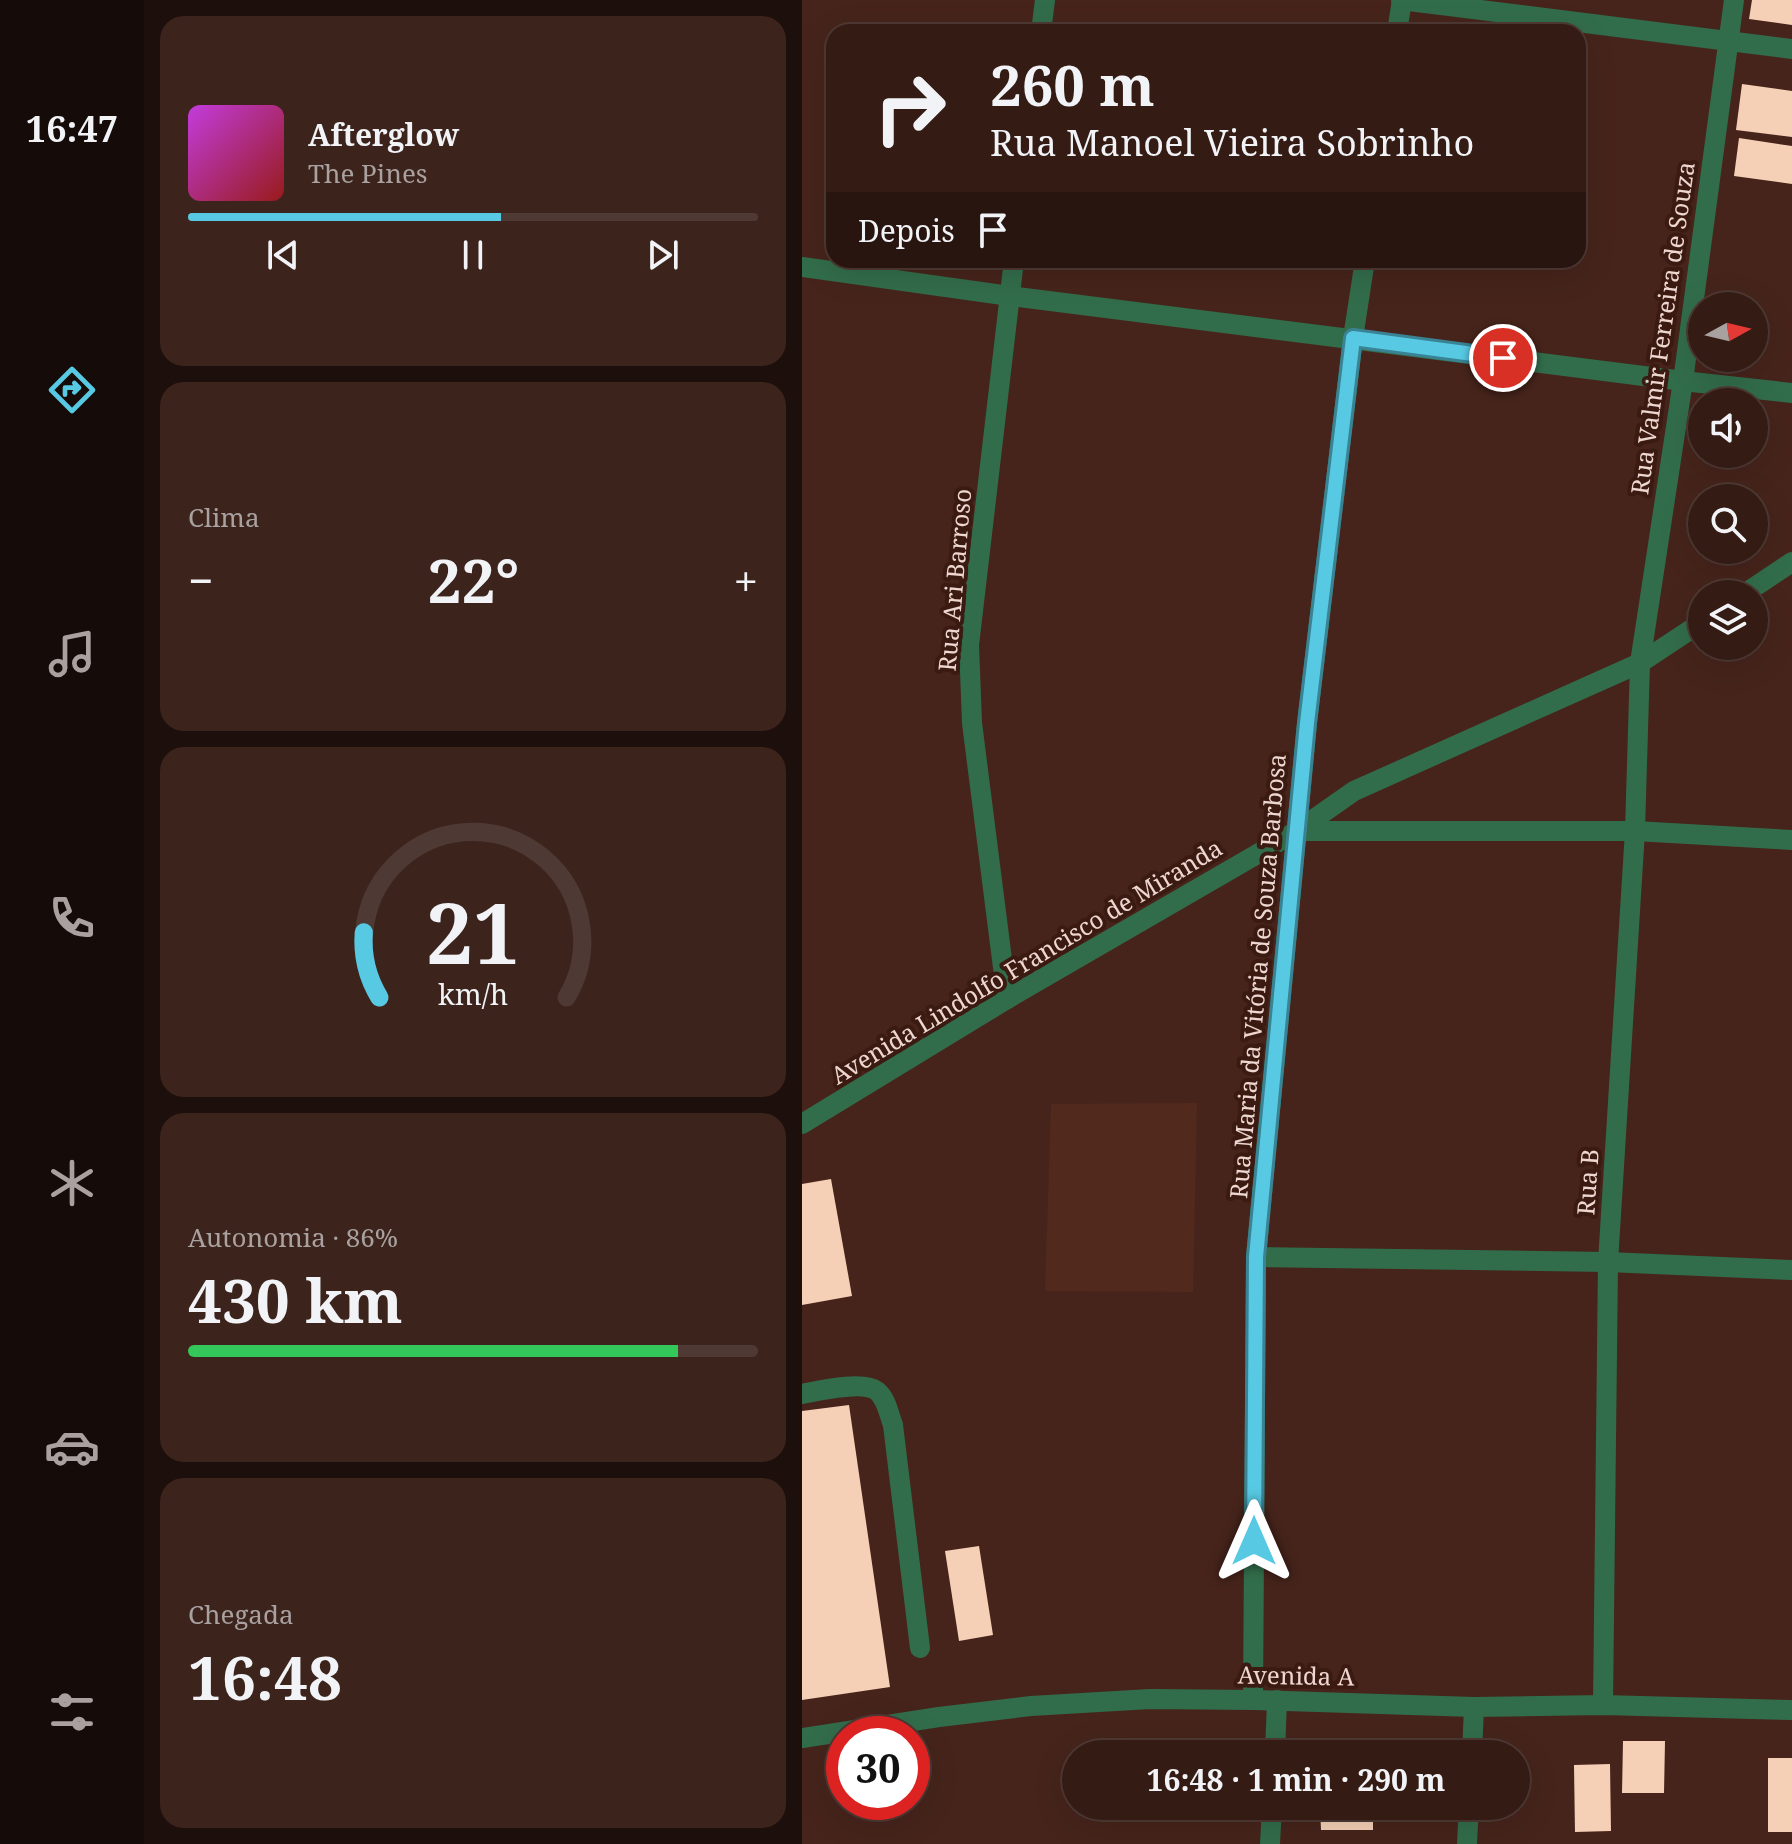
<!DOCTYPE html>
<html lang="pt">
<head>
<meta charset="utf-8">
<style>
	body { margin:0; font-family:"Noto Serif",serif; background:#3c241d; color:#f1f3f6; height:100vh; display:flex; flex-direction:column; font-size:30px; white-space:nowrap }
	* { box-sizing:border-box; margin:0 }
	p { font-size:26px; color:#a9a1a0 }
	.icon { flex:none; width:44px; height:44px; fill:none; stroke:currentColor; stroke-width:2; stroke-linecap:round; stroke-linejoin:round }
	.map { position:relative; flex:1; overflow:hidden }
	.details { display:flex; flex-direction:column; gap:16px; padding:16px; background:#1d0f0b; width:658px }
	.details>* { flex:none }
	.banner { position:absolute; left:24px; top:24px; width:760px; height:244px; border-radius:24px; box-shadow:0 8px 32px #0002,0 0 0 2px #4e3934; background:#341b14; color:#f1f3f6; overflow:hidden }
	.needle { width:52px; rotate:82deg }
	.tools { position:absolute; left:886px; top:292px; display:grid; gap:16px }
	.tools a { display:grid; place-items:center; width:80px; height:80px; border-radius:50%; background:#341b14; box-shadow:0 8px 32px #0002,0 0 0 2px #4e3934; font-size:40px }
	.speed { position:absolute; left:24px; top:1716px; display:flex; gap:16px; font-size:40px; font-weight:700; text-align:center }
	.speed>* { display:grid; place-content:center; width:104px; height:104px; border-radius:50%; background:#341b14; box-shadow:0 8px 32px #0002,0 0 0 2px #4e3934; line-height:1 }
	.speed .limit { border:12px solid #d22; background:#fff; color:#111 }
	.pin { position:absolute; display:grid; place-items:center; width:68px; height:68px; color:#fff; margin:-34px; border:4px solid #fff; border-radius:50%; box-shadow:0 2px 8px #0007 }
	.me { position:absolute; width:88px; margin:-44px; rotate:0deg; stroke-linejoin:round; filter:drop-shadow(0 0 6px #0008) }
	.turn { display:flex; align-items:center; gap:28px; height:168px; padding:0 32px; font-size:36px }
	.turn .icon { width:104px; height:104px; stroke-width:2.5 }
	.turn b { display:block; font-size:56px; line-height:68px }
	.then { display:flex; align-items:center; height:76px; padding:0 32px; background:#0003; gap:16px; font-size:30px }
	.big { font-size:60px; font-weight:700; line-height:1.1 }
	.details .card { flex:1; display:flex; flex-direction:column; justify-content:center; gap:12px; min-width:0; padding:0 28px; border-radius:24px; background:#3c241d }
	.details .dial { align-items:center; gap:0 }
	.dial svg { height:208px; overflow:visible; fill:none; stroke:#4e3934; stroke-width:7; stroke-linecap:round; text-anchor:middle }
	.dial text { fill:#f1f3f6; stroke:none }
	.song { display:flex; align-items:center; gap:24px }
	.cover { width:96px; height:96px; border-radius:12px; background:linear-gradient(135deg,hsl(290 70% 55%),hsl(0 70% 35%)) }
	.played { height:8px; border-radius:4px; background:linear-gradient(90deg,#58c9e3 55%,#4e3934 55%) }
	.keys { display:flex; justify-content:space-around; direction:ltr }
	.heat { display:flex; justify-content:space-between; align-items:center; font-size:44px; direction:ltr }
	.charge { height:12px; border-radius:6px; background:linear-gradient(90deg,#34c759 86%,#4e3934 0) }
	.trip { position:absolute; left:260px; top:1740px; width:468px; height:80px; border-radius:40px; background:#341b14; box-shadow:0 8px 32px #0002,0 0 0 2px #4e3934; font-weight:700; line-height:80px; text-align:center }
	main { display:flex; flex:1; min-height:0 }
	.tab-bar { display:flex; flex-direction:column; width:144px; justify-content:space-around; align-items:center; background:#150b08; color:#a9a1a0 }
	.tab-bar .icon { width:56px; height:56px }
	.tab-bar .current { color:#58c9e3 }
	.tab-bar b { font-size:36px; color:#f1f3f6 }
	.map>svg:first-child { display:block }
	.built { fill:#52291d }
	.building { fill:#f6d0b6 }
	.lines { fill:none; stroke-linecap:round; stroke-linejoin:round }
	.minor { stroke:#326d4b; stroke-width:20 }
	.route-casing { stroke:#398394; stroke-width:20 }
	.route { stroke:#58c9e3; stroke-width:14 }
	.labels { text-anchor:middle; dominant-baseline:central; stroke-width:8; stroke-linejoin:round; paint-order:stroke }
	.street-label { font-size:24px; fill:#eed7d1; stroke:#3b1a11 }
</style>
</head>
<body>
<main>
<nav class="tab-bar">
<b>16:47</b>
<svg class="icon current" aria-label="directions" viewBox="0 0 24 24"><path d="M12 3l9 9-9 9-9-9zM9 14v-3h6M13 9l2 2-2 2"/></svg>
<svg class="icon" aria-label="music" viewBox="0 0 24 24"><path d="M9 18V5l10-2v13"/><circle cx="6" cy="18" r="3"/><circle cx="16" cy="16" r="3"/></svg>
<svg class="icon" aria-label="phone" viewBox="0 0 24 24"><path d="M5 4h4l2 5-3 2q2 4 5 5l2-3 5 2v4C11 20 4 13 5 4z"/></svg>
<svg class="icon" aria-label="climate" viewBox="0 0 24 24"><path d="M12 3v18M4 7l16 10M4 17L20 7"/></svg>
<svg class="icon" aria-label="car" viewBox="0 0 24 24"><path d="M5 17H2v-5l4-1 3-4h7l3 4 3 1v5h-3M9 17h6M6 11h13"/><circle cx="7" cy="17" r="2"/><circle cx="17" cy="17" r="2"/></svg>
<svg class="icon" aria-label="filters" viewBox="0 0 24 24"><path d="M4 7h16M4 17h16"/><circle cx="9" cy="7" r="2"/><circle cx="15" cy="17" r="2"/></svg>
</nav>
<section class="details">
<div class="card">
<div class="song"><i class="cover"></i><div><b>Afterglow</b><p>The Pines</p></div></div>
<div class="played"></div>
<div class="keys"><svg class="icon" aria-label="previous" viewBox="0 0 24 24"><path d="M18 5L8 12l10 7zM5 5v14"/></svg><svg class="icon" aria-label="pause" viewBox="0 0 24 24"><path d="M8 5v14M16 5v14"/></svg><svg class="icon" aria-label="next" viewBox="0 0 24 24"><path d="M6 5l10 7-10 7zM19 5v14"/></svg></div>
</div>
<div class="card"><p>Clima</p>
<div class="heat"><a>−</a><b class="big">22°</b><a>+</a></div>
</div>
<div class="card dial"><svg viewBox="0 0 100 80">
<path d="M14 69A42 42 0 1 1 86 69"/>
<path d="M14 69A42 42 0 0 1 8 44" stroke="#58c9e3"/>
<text x="50" y="56" font-size="32" font-weight="700">21</text>
<text x="50" y="72" font-size="11">km/h</text>
</svg></div>
<div class="card"><p>Autonomia · 86%</p><b class="big">430 km</b><div class="charge"></div></div>
<div class="card"><p>Chegada</p><b class="big">16:48</b></div>
</section>
<div class="map">
<svg width="990" height="1844" viewBox="0 0 990 1844">
	<rect width="100%" height="100%" fill="#46241b"/>
	<polygon class="built" points="395,1103 391,1292 243,1291 249,1104"/>
	<g class="building">
		<polygon points="950,0 990,0 990,25 947,19"/>
		<polygon points="940,84 990,91 990,137 934,130"/>
		<polygon points="937,138 990,146 990,184 932,176"/>
		<polygon points="29,1179 50,1296 0,1305 0,1184"/>
		<polygon points="47,1405 88,1687 0,1700 0,1411"/>
		<polygon points="177,1546 191,1635 157,1641 143,1551"/>
		<rect x="518" y="1738" width="52" height="16"/>
		<polygon points="591,1741 626,1742 626,1754 590,1754"/>
		<polygon points="821,1741 863,1741 862,1793 820,1793"/>
		<rect x="966" y="1758" width="24" height="74"/>
		<polygon points="808,1764 809,1831 773,1832 772,1765"/>
		<polygon points="518,1806 571,1806 571,1830 519,1830"/>
	</g>
	<g class="lines">
		<g class="minor">
			<polyline points="599,0 990,49"/>
			<polyline points="239,32 243,0"/>
			<polyline points="595,32 600,0"/>
			<polyline points="0,267 208,296 881,381 990,393"/>
			<polyline points="942,594 990,562"/>
			<polyline points="495,831 833,831 990,840"/>
			<polyline points="205,999 170,723 167,645 212,260"/>
			<polyline points="0,1124 205,999 495,831 552,791 838,663 900,622"/>
			<polyline points="454,1257 806,1262 990,1270"/>
			<path d="M0,1394C16,1391 61,1380 75,1391C84,1398 87,1414 91,1425L118,1648"/>
			<polyline points="451,1700 454,1257 505,723 551,338 563,260"/>
			<polyline points="801,1705 806,1262 833,831 838,663 881,381 932,0"/>
			<polyline points="0,1738 137,1717 229,1706 348,1699 451,1700 672,1707 801,1705 990,1710"/>
			<polyline points="473,1754 475,1700"/>
			<polyline points="670,1754 672,1707"/>
			<polyline points="468,1844 470,1806"/>
			<polyline points="665,1844 667,1806"/>
		</g>
	</g>
	<g class="lines">
		<defs>
			<polyline id="route" points="452,1541 454,1257 505,723 551,338 701,358"/>
		</defs>
		<use href="#route" class="route-casing"/>
		<use href="#route" class="route"/>
	</g>
	<g class="labels">
		<g class="street-label">
			<text transform="translate(860 328) rotate(-82)">Rua Valmir Ferreira de Souza</text>
			<text transform="translate(152 580) rotate(-85)">Rua Ari Barroso</text>
			<text transform="translate(224 961) rotate(-31)">Avenida Lindolfo Francisco de Miranda</text>
			<text transform="translate(455 976) rotate(-85)">Rua Maria da Vitória de Souza Barbosa</text>
			<text transform="translate(785 1182) rotate(-86)">Rua B</text>
			<text transform="translate(494 1675) rotate(1)">Avenida A</text>
		</g>
	</g>
</svg>
<div class="tools">
<a><svg class="needle" viewBox="-14 -14 28 28"><path d="M0-13l5 13h-10z" fill="#e53935"/><path d="M0 13l5-13h-10z" fill="#a9a1a0"/></svg></a>
<a><svg class="icon" aria-label="sound" viewBox="0 0 24 24"><path d="M4 9h4l5-4v14l-5-4H4zM17 9q2 3 0 6"/></svg></a>
<a><svg class="icon" aria-label="search" viewBox="0 0 24 24"><circle cx="10" cy="10" r="6"/><path d="M15 15l6 6"/></svg></a>
<a><svg class="icon" aria-label="layers" viewBox="0 0 24 24"><path d="M12 4l9 5-9 5-9-5zM3 14l9 5 9-5"/></svg></a>
</div>
<div class="speed"><div class="limit">30</div></div>
<div class="pin" style="left:701px;top:358px;background:#d93025"><svg class="icon" aria-label="arrive" viewBox="0 0 24 24"><path d="M6 21V4h12l-3 4 3 4H6"/></svg></div>
<svg class="me" style="left:452px;top:1541px" viewBox="-20 -20 40 40"><path d="M0-17L14 15 0 8-14 15z" fill="#58c9e3" stroke="#fff" stroke-width="4"/></svg>
<div class="trip">16:48 · 1 min · 290 m</div>
<div class="banner">
<div class="turn"><svg class="icon" aria-label="right" viewBox="0 0 24 24"><path d="M7 20v-9h11M14 6l5 5-5 5"/></svg><div><b>260 m</b>Rua Manoel Vieira Sobrinho</div></div>
<div class="then">Depois<svg class="icon" aria-label="arrive" viewBox="0 0 24 24"><path d="M6 21V4h12l-3 4 3 4H6"/></svg></div>
</div>
</div>
</main>
</body>
</html>
